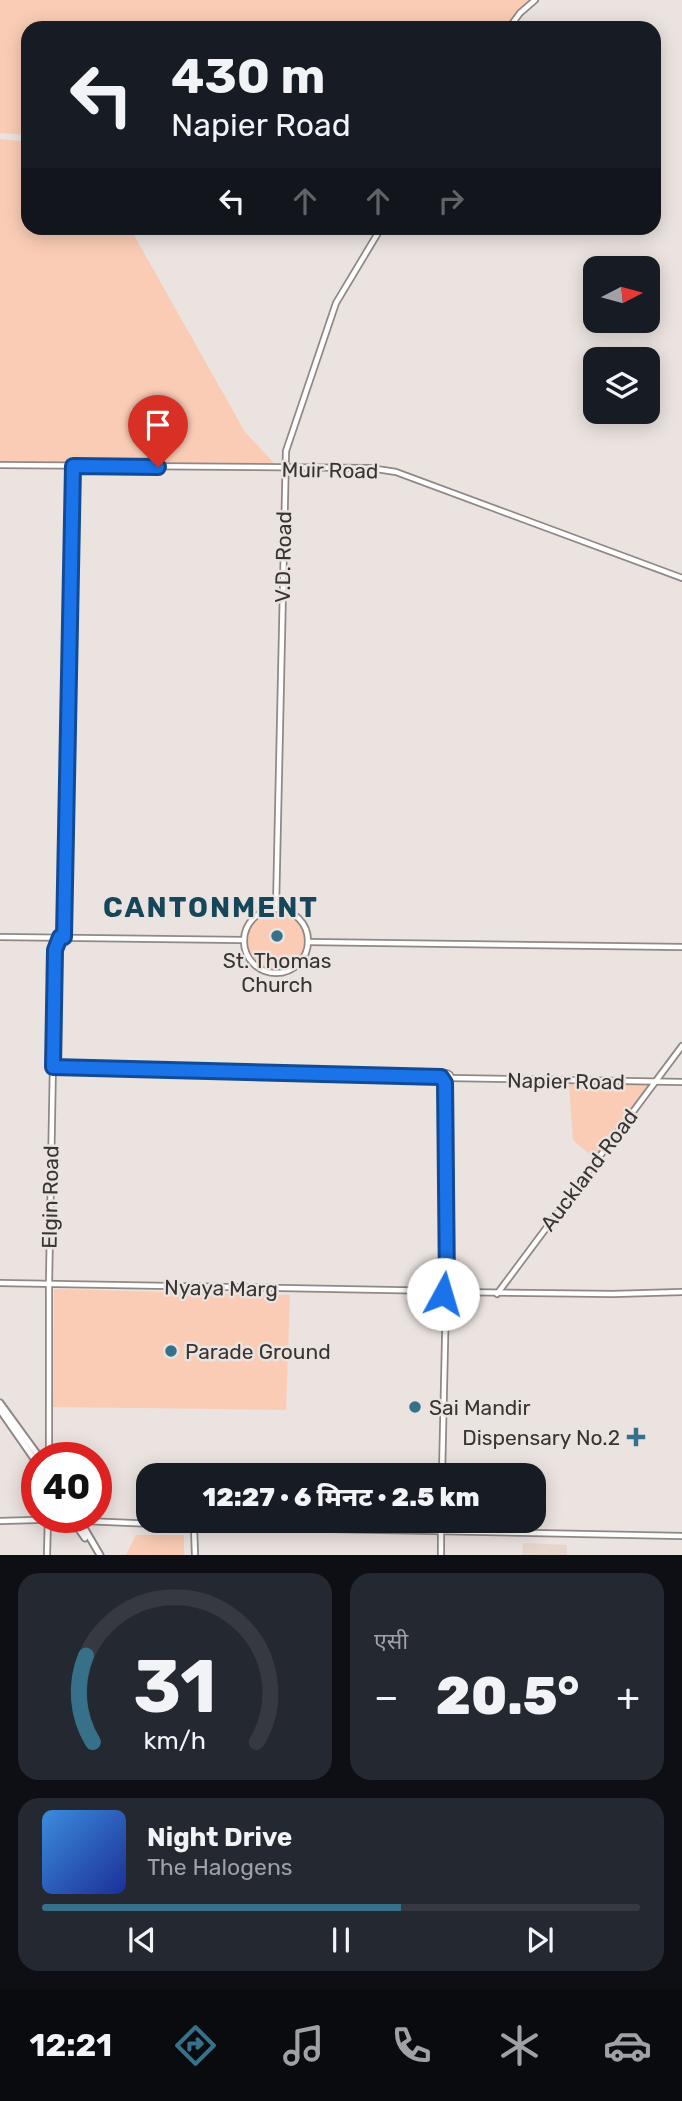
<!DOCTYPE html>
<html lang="hi">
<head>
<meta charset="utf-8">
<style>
	body { margin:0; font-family:Rubik,"Noto Sans Devanagari",sans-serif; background:#242831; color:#f1f3f6; height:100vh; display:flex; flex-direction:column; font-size:26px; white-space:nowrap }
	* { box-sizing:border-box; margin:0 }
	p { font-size:23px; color:#9ea1a6 }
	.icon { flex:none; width:38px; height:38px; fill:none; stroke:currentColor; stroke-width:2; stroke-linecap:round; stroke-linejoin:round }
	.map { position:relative; height:1555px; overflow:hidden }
	.drawer { display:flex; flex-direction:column; gap:18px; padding:18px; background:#0d0f14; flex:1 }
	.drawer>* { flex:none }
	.top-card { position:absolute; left:21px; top:21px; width:640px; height:214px; border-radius:21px; box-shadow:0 4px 18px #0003; background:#171b24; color:#f1f3f6; overflow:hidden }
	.needle { width:46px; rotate:84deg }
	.fabs { position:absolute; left:583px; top:256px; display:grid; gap:14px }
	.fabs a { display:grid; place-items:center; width:77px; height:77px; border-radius:14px; background:#171b24; box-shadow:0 4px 18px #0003; font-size:35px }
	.speed { position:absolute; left:21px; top:1442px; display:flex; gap:14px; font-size:35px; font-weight:700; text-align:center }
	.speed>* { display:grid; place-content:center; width:91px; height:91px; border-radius:50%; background:#171b24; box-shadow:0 4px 18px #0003; line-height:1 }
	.speed .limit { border:10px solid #d22; background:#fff; color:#111 }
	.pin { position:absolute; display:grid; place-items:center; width:60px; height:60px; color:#fff; margin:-72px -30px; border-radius:50% 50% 50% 0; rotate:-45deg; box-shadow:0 0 7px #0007 }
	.pin .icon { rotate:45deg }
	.me { position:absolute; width:77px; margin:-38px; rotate:6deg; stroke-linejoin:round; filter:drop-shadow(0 0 5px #0008) }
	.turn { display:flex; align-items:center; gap:24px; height:147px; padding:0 35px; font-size:32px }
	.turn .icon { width:91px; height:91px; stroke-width:2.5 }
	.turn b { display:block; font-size:49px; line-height:60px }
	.lanes { display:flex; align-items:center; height:66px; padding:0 35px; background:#0003; justify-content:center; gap:35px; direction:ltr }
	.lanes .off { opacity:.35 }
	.big { font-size:52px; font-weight:800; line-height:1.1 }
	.drawer .card { flex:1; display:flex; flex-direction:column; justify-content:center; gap:10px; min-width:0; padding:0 24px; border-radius:21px; background:#242831 }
	.drawer .dial { align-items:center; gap:0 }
	.dial svg { height:182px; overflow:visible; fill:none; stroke:#363941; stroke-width:7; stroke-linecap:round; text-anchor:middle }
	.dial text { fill:#f1f3f6; stroke:none }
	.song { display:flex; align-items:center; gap:21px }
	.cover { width:84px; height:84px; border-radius:10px; background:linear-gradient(135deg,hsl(210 70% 55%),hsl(230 70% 35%)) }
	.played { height:7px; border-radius:4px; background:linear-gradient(90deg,#367189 60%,#363941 60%) }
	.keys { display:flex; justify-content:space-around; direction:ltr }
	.heat { display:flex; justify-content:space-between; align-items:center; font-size:38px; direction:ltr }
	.drawer .tiles { flex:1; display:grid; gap:18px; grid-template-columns:1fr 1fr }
	.card:last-child { grid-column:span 2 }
	.trip { position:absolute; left:136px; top:1463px; width:410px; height:70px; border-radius:21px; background:#171b24; box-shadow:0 4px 18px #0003; font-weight:800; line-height:70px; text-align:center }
	.tabs { display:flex; height:112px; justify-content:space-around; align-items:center; background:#090b0e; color:#9ea1a6 }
	.tabs .icon { width:49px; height:49px }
	.tabs .current { color:#367189 }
	.tabs b { font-size:32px; color:#f1f3f6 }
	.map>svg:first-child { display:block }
	.built { fill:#e5d5cd }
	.green { fill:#faccb5 }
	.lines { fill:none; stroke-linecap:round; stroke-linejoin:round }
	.secondary-casing { stroke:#908885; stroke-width:8 }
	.primary-casing { stroke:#908885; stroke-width:9 }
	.secondary { stroke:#fff; stroke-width:4.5 }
	.primary { stroke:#fff; stroke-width:5 }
	.route-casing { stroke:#114b97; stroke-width:18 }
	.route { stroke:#1a73e8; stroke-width:12 }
	.poi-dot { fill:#367189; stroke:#ebe3df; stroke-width:2.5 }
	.labels { text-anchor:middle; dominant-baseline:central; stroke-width:5; stroke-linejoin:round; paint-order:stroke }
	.street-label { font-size:21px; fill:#373432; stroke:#ebe3df }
	.poi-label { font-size:21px; fill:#373432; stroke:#ebe3df; text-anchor:start }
	.district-label { font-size:28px; font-weight:bold; letter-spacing:2px; fill:#154659; stroke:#ebe3df }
</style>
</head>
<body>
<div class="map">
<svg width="682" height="1555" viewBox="0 0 682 1555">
	<rect width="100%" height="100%" fill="#ebe3df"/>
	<polygon class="built" points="523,1543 567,1545 567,1555 522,1555"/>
	<g class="green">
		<polygon points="0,0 532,0 507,28 28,28 28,135 0,133"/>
		<polygon points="0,139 28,142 28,228 130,228 245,432 274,463 274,467 0,462"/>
		<circle cx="275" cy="941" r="30"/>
		<polygon points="569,1084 650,1085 594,1158 573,1140"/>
		<polygon points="54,1289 290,1295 286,1410 53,1407"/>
		<polygon points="136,1535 184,1535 184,1555 126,1555"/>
	</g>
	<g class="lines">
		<defs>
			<g id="secondary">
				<polyline points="509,28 520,13 535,0"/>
				<polyline points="0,465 370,468 396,472 682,578"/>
				<polyline points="276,908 286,451 336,303 381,228"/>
				<circle cx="276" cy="941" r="32"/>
				<polyline points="0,937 243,940"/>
				<polyline points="64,937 73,466"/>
				<polyline points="308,942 682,947"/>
				<polyline points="53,1067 441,1077"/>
				<circle cx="446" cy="1078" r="5"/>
				<polyline points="450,1078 682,1082"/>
				<polyline points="450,1080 451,1288"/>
				<polyline points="445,1083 447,1287"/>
				<polyline points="0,1283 443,1291"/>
				<circle cx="448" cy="1293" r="5.5"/>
				<polyline points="454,1292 613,1294 682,1292"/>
				<polyline points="497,1294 682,1046"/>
				<polyline points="49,1458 49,1284 55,950 60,937"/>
				<polyline points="442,1475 446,1298"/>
				<polyline points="0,1521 71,1519"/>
				<polyline points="84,1521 227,1527 682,1536"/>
				<polyline points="55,1523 72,1526"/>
				<polyline points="194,1526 195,1555"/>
				<polyline points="47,1555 48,1517"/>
				<polyline points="441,1555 441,1521"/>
			</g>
			<g id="primary">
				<polyline points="0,1403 40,1458"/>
				<polyline points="0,1410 37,1463"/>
				<polyline points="72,1517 71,1524 78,1528 83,1524 82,1517"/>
				<polyline points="83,1526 100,1555"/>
				<polyline points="78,1528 85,1538"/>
			</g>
		</defs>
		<use href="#secondary" class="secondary-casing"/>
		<use href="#primary" class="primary-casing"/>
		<use href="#secondary" class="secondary"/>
		<use href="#primary" class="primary"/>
	</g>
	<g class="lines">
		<defs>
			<polyline id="route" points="158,467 73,466 64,937 60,937 55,950 53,1067 441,1077 445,1083 447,1287 443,1294"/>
		</defs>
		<use href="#route" class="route-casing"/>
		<use href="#route" class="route"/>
	</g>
	<g class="poi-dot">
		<circle cx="277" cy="936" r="7"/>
		<circle cx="171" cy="1351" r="7"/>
		<circle cx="415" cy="1407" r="7"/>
		<path d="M632.5 1426.5h7v7h7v7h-7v7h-7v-7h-7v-7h7z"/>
	</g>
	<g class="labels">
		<g class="street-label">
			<text transform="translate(330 470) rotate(1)">Muir Road</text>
			<text transform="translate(283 557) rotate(-89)">V.D. Road</text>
			<text transform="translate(566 1081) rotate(1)">Napier Road</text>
			<text transform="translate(589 1170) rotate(-53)">Auckland Road</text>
			<text transform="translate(50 1197) rotate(-89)">Elgin Road</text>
			<text transform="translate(221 1288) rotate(1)">Nyaya Marg</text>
		</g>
		<g class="poi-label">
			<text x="277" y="960" text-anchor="middle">St. Thomas<tspan x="277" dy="24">Church</tspan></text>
			<text x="185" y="1351">Parade Ground</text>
			<text x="429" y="1407">Sai Mandir</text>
			<text x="620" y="1437" text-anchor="end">Dispensary No.2</text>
		</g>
		<g class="district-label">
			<text x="211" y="907">CANTONMENT</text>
		</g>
	</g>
</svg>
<div class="fabs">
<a><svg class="needle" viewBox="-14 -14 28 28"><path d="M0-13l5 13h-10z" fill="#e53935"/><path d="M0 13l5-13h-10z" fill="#9ea1a6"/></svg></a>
<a><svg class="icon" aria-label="layers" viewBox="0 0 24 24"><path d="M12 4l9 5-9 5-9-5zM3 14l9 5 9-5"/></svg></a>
</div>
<div class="speed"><div class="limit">40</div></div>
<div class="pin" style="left:158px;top:467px;background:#d93025"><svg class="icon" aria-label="arrive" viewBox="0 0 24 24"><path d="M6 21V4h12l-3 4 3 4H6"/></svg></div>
<svg class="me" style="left:443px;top:1294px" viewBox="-20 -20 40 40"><circle r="19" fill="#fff"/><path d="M0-13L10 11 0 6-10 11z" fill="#1a73e8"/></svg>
<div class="trip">12:27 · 6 मिनट · 2.5 km</div>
<div class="top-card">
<div class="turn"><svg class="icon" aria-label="left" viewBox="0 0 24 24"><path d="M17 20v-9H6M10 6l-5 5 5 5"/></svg><div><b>430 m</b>Napier Road</div></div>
<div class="lanes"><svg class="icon" aria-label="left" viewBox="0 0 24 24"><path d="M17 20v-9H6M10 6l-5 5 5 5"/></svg><svg class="icon off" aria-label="ahead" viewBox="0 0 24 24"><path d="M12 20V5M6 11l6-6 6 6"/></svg><svg class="icon off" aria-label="ahead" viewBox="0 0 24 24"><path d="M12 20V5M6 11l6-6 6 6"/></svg><svg class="icon off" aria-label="right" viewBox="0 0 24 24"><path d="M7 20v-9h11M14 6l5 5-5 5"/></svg></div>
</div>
</div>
<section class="drawer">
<div class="tiles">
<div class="card dial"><svg viewBox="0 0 100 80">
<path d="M14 69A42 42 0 1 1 86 69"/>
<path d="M14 69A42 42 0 0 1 11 31" stroke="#367189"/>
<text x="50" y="56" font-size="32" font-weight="700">31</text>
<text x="50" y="72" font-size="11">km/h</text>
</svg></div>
<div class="card"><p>एसी</p>
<div class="heat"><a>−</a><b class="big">20.5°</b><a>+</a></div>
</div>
<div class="card">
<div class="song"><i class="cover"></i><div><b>Night Drive</b><p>The Halogens</p></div></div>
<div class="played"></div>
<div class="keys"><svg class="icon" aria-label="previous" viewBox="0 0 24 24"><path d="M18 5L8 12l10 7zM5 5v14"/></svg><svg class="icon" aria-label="pause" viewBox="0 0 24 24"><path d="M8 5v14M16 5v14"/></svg><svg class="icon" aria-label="next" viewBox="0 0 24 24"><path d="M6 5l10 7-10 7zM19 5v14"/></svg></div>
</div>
</div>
</section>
<nav class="tabs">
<b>12:21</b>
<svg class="icon current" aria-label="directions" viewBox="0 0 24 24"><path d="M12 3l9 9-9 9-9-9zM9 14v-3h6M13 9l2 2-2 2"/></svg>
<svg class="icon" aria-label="music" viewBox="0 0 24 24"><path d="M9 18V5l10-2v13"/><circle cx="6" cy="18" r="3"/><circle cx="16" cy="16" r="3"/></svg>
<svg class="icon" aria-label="phone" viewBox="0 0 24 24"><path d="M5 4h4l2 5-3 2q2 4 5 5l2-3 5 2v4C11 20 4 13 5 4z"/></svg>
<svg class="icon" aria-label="climate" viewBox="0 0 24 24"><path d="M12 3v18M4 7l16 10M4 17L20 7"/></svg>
<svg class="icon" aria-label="car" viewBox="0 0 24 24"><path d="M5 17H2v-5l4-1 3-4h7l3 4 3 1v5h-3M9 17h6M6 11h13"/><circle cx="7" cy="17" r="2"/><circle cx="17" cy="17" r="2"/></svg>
</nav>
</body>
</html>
